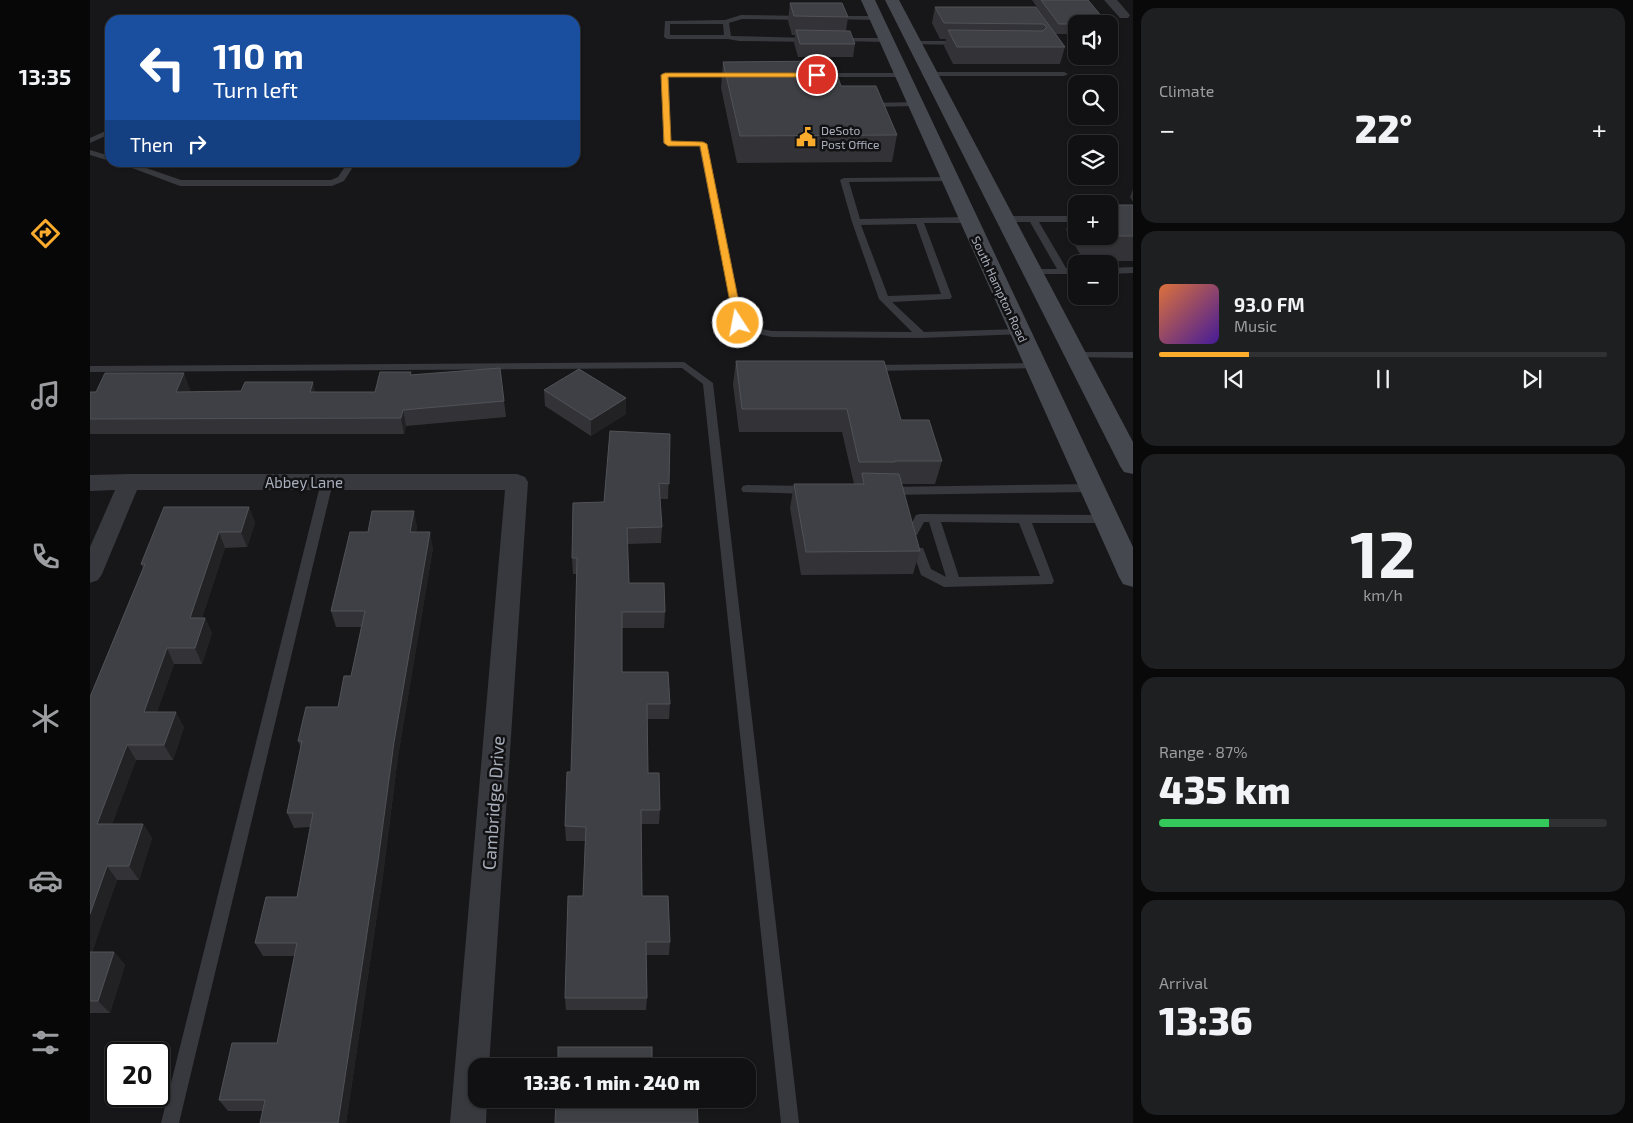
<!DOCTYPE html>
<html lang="en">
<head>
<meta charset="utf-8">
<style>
	body { margin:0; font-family:"Exo 2",sans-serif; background:#1e1f21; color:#f1f3f6; height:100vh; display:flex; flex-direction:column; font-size:19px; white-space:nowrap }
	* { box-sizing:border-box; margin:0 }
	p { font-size:16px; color:#9c9da0 }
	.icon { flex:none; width:28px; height:28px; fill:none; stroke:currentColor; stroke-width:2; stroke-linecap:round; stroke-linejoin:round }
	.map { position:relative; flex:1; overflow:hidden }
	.drawer { display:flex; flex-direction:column; gap:8px; padding:8px; background:#09090a; width:500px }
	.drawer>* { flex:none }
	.top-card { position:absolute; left:15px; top:15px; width:475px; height:152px; border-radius:15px; box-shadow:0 1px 4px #0004,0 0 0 1px #303133; background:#1a4fa0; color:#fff; overflow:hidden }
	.fabs { position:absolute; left:978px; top:15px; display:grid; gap:10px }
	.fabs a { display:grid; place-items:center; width:50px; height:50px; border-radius:10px; background:#111113; box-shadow:0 1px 4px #0004,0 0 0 1px #303133; font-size:25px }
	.speed { position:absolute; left:15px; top:1042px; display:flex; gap:10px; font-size:25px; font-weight:700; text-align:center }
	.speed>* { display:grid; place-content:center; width:65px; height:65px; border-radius:50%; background:#111113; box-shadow:0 1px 4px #0004,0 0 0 1px #303133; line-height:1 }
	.speed .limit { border:2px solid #111; border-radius:8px; background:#fff; color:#111 }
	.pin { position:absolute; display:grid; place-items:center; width:42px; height:42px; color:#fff; margin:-21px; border:2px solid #fff; border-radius:50%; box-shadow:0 1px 5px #0007 }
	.me { position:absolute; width:55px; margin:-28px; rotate:349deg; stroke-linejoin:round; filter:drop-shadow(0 0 4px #0008) }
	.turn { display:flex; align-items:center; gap:18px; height:105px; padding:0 25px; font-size:22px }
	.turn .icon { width:65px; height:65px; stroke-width:2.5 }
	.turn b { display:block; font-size:35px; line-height:42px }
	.then { display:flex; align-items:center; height:48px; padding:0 25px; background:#0003; gap:10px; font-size:19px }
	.big { font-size:38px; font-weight:800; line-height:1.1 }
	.drawer .tile { flex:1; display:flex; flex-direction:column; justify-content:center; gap:8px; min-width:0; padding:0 18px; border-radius:15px; background:#1e1f21 }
	.drawer .dial { align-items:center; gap:0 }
	.dial b { font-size:65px; line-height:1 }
	.song { display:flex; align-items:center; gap:15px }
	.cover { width:60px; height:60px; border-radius:8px; background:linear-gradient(135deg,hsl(20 70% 55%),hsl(260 70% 35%)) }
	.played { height:5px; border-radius:2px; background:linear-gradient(90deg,#fcac2c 20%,#303133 20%) }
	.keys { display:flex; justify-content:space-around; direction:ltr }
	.heat { display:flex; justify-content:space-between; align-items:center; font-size:28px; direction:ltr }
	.charge { height:8px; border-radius:4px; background:linear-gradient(90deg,#34c759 87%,#303133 0) }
	.trip { position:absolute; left:378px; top:1058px; width:288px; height:50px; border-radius:15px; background:#111113; box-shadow:0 1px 4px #0004,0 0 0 1px #303133; font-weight:800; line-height:50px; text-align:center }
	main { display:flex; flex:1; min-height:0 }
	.tab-bar { display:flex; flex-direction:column; width:90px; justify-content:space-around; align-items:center; background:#070708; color:#9c9da0 }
	.tab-bar .icon { width:35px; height:35px }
	.tab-bar .current { color:#fcac2c }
	.tab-bar b { font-size:22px; color:#f1f3f6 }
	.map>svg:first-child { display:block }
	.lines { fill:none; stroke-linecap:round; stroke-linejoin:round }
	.service { fill:#38393e; fill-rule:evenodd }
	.minor { fill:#38393e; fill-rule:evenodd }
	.secondary { fill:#45484e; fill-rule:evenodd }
	.wall { fill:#333337 }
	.shaded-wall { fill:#222225 }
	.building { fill:#3f4045; stroke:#505257 }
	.route { fill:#fcac2c; stroke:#a4701d }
	.labels { text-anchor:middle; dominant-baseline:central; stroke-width:5; stroke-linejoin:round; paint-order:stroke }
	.far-poi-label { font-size:12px; fill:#a8aeba; stroke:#121214; text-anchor:start }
	.far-street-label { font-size:12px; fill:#a8aeba; stroke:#121214 }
	.street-label { font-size:15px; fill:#a8aeba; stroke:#121214 }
	.near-street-label { font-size:18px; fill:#a8aeba; stroke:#121214 }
</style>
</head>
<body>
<main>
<nav class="tab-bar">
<b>13:35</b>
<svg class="icon current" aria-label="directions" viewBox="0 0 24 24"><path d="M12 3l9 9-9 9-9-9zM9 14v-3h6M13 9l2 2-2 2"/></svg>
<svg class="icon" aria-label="music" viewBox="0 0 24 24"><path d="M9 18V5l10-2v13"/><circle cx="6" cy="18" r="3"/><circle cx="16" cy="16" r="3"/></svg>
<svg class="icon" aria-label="phone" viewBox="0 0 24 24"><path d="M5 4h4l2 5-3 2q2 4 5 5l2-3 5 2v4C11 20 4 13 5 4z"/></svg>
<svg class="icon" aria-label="climate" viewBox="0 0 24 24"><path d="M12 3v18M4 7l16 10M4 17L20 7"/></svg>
<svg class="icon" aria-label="car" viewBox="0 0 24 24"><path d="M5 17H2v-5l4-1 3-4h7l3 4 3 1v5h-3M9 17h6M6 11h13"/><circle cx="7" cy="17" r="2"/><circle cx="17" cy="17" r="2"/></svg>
<svg class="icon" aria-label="filters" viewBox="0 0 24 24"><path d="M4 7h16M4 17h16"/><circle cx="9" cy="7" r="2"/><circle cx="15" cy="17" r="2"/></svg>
</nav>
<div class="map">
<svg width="1043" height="1123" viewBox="0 0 1043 1123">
	<rect width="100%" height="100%" fill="#171719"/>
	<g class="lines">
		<g class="service">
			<path d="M651,15L716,16L719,18L716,20L652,19L639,23L641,36L720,38L723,40L720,42L649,41L638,39H577L574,37L575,21L635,20ZM580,24H633L634,35H580Z"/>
			<polygon points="741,16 786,16 789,18 786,20 739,19 739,17"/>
			<polygon points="748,38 796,38 799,40 796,42 746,41 745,40"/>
			<polygon points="823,41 871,41 874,43 871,45 821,44 821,42"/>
			<polygon points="836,72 974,72 978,74 974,76 839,76 835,74"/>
			<path d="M572,73H649L653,75L649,77H579L581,141L613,142L617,144L653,322L662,327L682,331L822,332L789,299L762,222L750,180L754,178L859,177L863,179L862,181L759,182L770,219L878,217L882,220L878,223H834L862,297L860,299L802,302L834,332L930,329L934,330V334L831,338L682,337L655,331L645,325L609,146L577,145L573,143ZM826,224L851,294L798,296L771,225Z"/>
			<polygon points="729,73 811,73 815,75 811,77 732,77 728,75"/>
			<polygon points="828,102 828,106 825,106 777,107 773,105 777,103"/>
			<polygon points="20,129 20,134 0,143 0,138"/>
			<polygon points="0,150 20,156 20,161 0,155"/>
			<polygon points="26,162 39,162 91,180 241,180 248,177 258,162 266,162 254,181 242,186 90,186"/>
			<polygon points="986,216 986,222 949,222 976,268 986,268 986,274 939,274 937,272 942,269 967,269 940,222 915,222 911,219 915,216"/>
			<polygon points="1043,267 1043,273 1019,274 1019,268"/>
			<polygon points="985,352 1043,352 1043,358 981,357 981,353"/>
			<polygon points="594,362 623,383 709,1123 691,1123 613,384 592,368 0,372 0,366"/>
			<polygon points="946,363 951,366 950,368 781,371 776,368 781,365"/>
			<polygon points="237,478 243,482 89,1123 71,1123 231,482"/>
			<polygon points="1002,484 1008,488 1002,492 797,495 791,491 797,487"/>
			<polygon points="657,485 719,486 725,490 719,494 653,492 651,489 653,486"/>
			<path d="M830,514L1016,515L1022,519L1016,523H942L964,581L962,584L854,587L831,575L823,551L825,548H833L841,569L856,577L839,522H834L827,535L823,536L817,532L826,515ZM851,522L929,523L950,576L869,577Z"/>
		</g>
		<g class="minor">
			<polygon points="1014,0 1027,0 1040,15 1038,18 1030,18"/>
			<polygon points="40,474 427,474 435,477 438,482 399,1066 386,1066 386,1099 397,1099 396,1123 360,1123 415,490 47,490 12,574 8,580 0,583 0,547 25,490 0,491 0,475"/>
		</g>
		<g class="secondary">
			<polygon points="771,0 785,0 1043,547 1043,587 1033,584 1029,577"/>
			<polygon points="795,0 809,0 1043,442 1043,474 1034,472 1030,466"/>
		</g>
	</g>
	<g class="wall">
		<polygon points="942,0 998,0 986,24 986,34 966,34"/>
		<polygon points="700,3 758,17 756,31 765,44 763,57 708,57 704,43 705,35 702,35 698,21"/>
		<polygon points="845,7 946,7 975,47 970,64 863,64 854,46 856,39 850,39 842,23"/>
		<polygon points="633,62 751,86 807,135 802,162 647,163 631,88"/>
		<polygon points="134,162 219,162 218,166 135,167"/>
		<polygon points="1043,189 1043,202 1040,197"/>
		<polygon points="984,205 986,205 986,236 1019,236 1043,205 1043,261 994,261 976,230"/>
		<polygon points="646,361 811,420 852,461 845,484 811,484 830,551 823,574 711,575 700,508 704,484 764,484 752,432 649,432 643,384"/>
		<polygon points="322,375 414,401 416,417 316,426 314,434 0,434 0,392 100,389 99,392 285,392"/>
		<polygon points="454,390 536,398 536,414 501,436 455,406"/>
		<polygon points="580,434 578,499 570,499 572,527 571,543 537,544 539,583 575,612 574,628 532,628 532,672 580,704 579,719 557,719 558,773 570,810 569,824 551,824 552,896 580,942 579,955 556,955 557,998 556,1010 476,1010 475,998 493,896 495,841 476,841 475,826 481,772 485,641 487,574 483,574 482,558 514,502"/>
		<polygon points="159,507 165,523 157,547 135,548 112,618 115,618 122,633 112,664 84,664 67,712 94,727 83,760 46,760 22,824 53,824 62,838 49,880 27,880 2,952 24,952 35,965 20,1013 0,1013 0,697 53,568 51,564"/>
		<polygon points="327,526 326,532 343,548 308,756 293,875 256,1123 170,1123 173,1111 138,1111 129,1100 187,1043 205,956 173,956 165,943 207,897 220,827 204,828 197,813 211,748 208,741 248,707 261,676 271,627 246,627 241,611 278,532"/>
	</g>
	<g class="shaded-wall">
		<polygon points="94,373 100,389 92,407 86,392"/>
		<polygon points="223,382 227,398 220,392"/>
		<polygon points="536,398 536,414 501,436 501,420"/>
		<polygon points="313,410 316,426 314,434 311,418"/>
		<polygon points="159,507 165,523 157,547 151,532"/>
		<polygon points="324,511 327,526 323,548 320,532"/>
		<polygon points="129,532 135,548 107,633 100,618"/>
		<polygon points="340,532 343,548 308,756 293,875 256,1123 248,1123 304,742"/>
		<polygon points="115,618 122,633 112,664 105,648"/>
		<polygon points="77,648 84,664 62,727 54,712"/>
		<polygon points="86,712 94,727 83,760 74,745"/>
		<polygon points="37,745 46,760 17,838 7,824"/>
		<polygon points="53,824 62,838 49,880 39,866"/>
		<polygon points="17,866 27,880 0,959 0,914"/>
		<polygon points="24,952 35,965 20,1013 8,1001"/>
	</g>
	<g class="building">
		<polygon points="951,0 998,0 1018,24 969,24"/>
		<polygon points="700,3 752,3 758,17 704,16"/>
		<polygon points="845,7 946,7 975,47 867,47 858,30 953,31 957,27 953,24 854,23"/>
		<polygon points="706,30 760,31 765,44 710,44"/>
		<polygon points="742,61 751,86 786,86 807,135 650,136 633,62"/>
		<rect x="1019" y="205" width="24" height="31"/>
		<polygon points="646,361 794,361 811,420 839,420 852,461 805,461 805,462 769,462 757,409 652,409"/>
		<polygon points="410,368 414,401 313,410 311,418 0,419 0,392 6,392 15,373 94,373 86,392 151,391 155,382 223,382 220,392 285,392 290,372 321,372 320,375"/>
		<polygon points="489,369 536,398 501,420 454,390"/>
		<polygon points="520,431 580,434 579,484 569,483 572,527 537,528 539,583 574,583 575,612 532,612 532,672 578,672 580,704 557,704 558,773 569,773 570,810 551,810 552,896 578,896 580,942 556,942 557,998 475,998 478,896 493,896 496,827 475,826 477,772 481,772 485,641 487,558 482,558 483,503 514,502"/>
		<polygon points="772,473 809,474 830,551 716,552 704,484 774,484"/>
		<polygon points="74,507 159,507 151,532 129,532 100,618 115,618 105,648 77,648 54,712 86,712 74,745 37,745 7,824 53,824 39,866 17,866 0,914 0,697 55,564 51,564"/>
		<polygon points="282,511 324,511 320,532 340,532 304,742 288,861 248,1123 170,1123 175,1100 129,1100 142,1043 187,1043 207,943 165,943 176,897 207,897 223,813 197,813 212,741 208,741 216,707 248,707 254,676 261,676 275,611 241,611 260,532 278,532"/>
		<polygon points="0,952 24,952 8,1001 0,1001"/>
		<rect x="468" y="1047" width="94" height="19"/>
		<polygon points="466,1099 607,1099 608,1123 465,1123"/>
	</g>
	<polygon class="route" points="575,73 727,73 730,75 727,77 578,77 581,141 613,142 617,144 653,323 652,325 648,325 644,323 610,146 578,146 574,143 571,75"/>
	<defs>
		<symbol id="civic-bare" viewBox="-9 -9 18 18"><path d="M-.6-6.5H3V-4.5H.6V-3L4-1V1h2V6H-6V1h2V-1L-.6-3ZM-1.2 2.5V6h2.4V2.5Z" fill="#fcac2c" stroke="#121214" stroke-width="2.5" paint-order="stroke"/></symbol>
	</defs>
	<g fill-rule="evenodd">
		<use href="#civic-bare" x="702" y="123" width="28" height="28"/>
	</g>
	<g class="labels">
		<g class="far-poi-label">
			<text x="731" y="130">DeSoto<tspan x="731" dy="14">Post Office</tspan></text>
		</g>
		<g class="far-street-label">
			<text transform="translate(910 289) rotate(65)">South Hampton Road</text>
		</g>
		<g class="street-label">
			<text x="214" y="482">Abbey Lane</text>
		</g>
		<g class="near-street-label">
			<text transform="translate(403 803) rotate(-86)">Cambridge Drive</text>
		</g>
	</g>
</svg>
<div class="fabs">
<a><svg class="icon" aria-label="sound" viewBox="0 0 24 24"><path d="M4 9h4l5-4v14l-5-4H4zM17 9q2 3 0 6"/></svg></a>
<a><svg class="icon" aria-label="search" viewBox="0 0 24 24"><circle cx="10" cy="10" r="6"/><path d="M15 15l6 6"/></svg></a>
<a><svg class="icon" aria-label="layers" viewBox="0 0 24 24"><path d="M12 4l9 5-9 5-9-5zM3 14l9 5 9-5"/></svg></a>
<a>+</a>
<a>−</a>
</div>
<div class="speed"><div class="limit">20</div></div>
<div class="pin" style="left:727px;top:75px;background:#d93025"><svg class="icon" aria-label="arrive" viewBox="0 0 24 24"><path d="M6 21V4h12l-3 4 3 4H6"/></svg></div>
<svg class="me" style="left:648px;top:323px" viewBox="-20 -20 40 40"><circle r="17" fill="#fcac2c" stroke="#fff" stroke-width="3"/><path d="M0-11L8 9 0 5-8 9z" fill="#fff"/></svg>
<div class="trip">13:36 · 1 min · 240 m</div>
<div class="top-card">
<div class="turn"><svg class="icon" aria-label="left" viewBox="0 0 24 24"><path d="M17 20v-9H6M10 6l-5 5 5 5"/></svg><div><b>110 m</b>Turn left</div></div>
<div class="then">Then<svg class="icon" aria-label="right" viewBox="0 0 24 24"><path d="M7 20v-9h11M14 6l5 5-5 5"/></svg></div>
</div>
</div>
<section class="drawer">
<div class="tile"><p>Climate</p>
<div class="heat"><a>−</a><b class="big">22°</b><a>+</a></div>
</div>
<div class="tile">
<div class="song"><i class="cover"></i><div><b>93.0 FM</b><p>Music</p></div></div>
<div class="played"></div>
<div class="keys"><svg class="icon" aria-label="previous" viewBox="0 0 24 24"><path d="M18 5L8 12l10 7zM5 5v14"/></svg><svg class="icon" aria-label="pause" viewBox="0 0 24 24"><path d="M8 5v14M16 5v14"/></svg><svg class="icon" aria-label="next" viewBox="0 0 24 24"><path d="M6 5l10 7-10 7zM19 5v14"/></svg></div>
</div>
<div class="tile dial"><b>12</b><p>km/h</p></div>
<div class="tile"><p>Range · 87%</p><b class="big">435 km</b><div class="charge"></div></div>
<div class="tile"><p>Arrival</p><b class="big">13:36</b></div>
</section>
</main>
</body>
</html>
